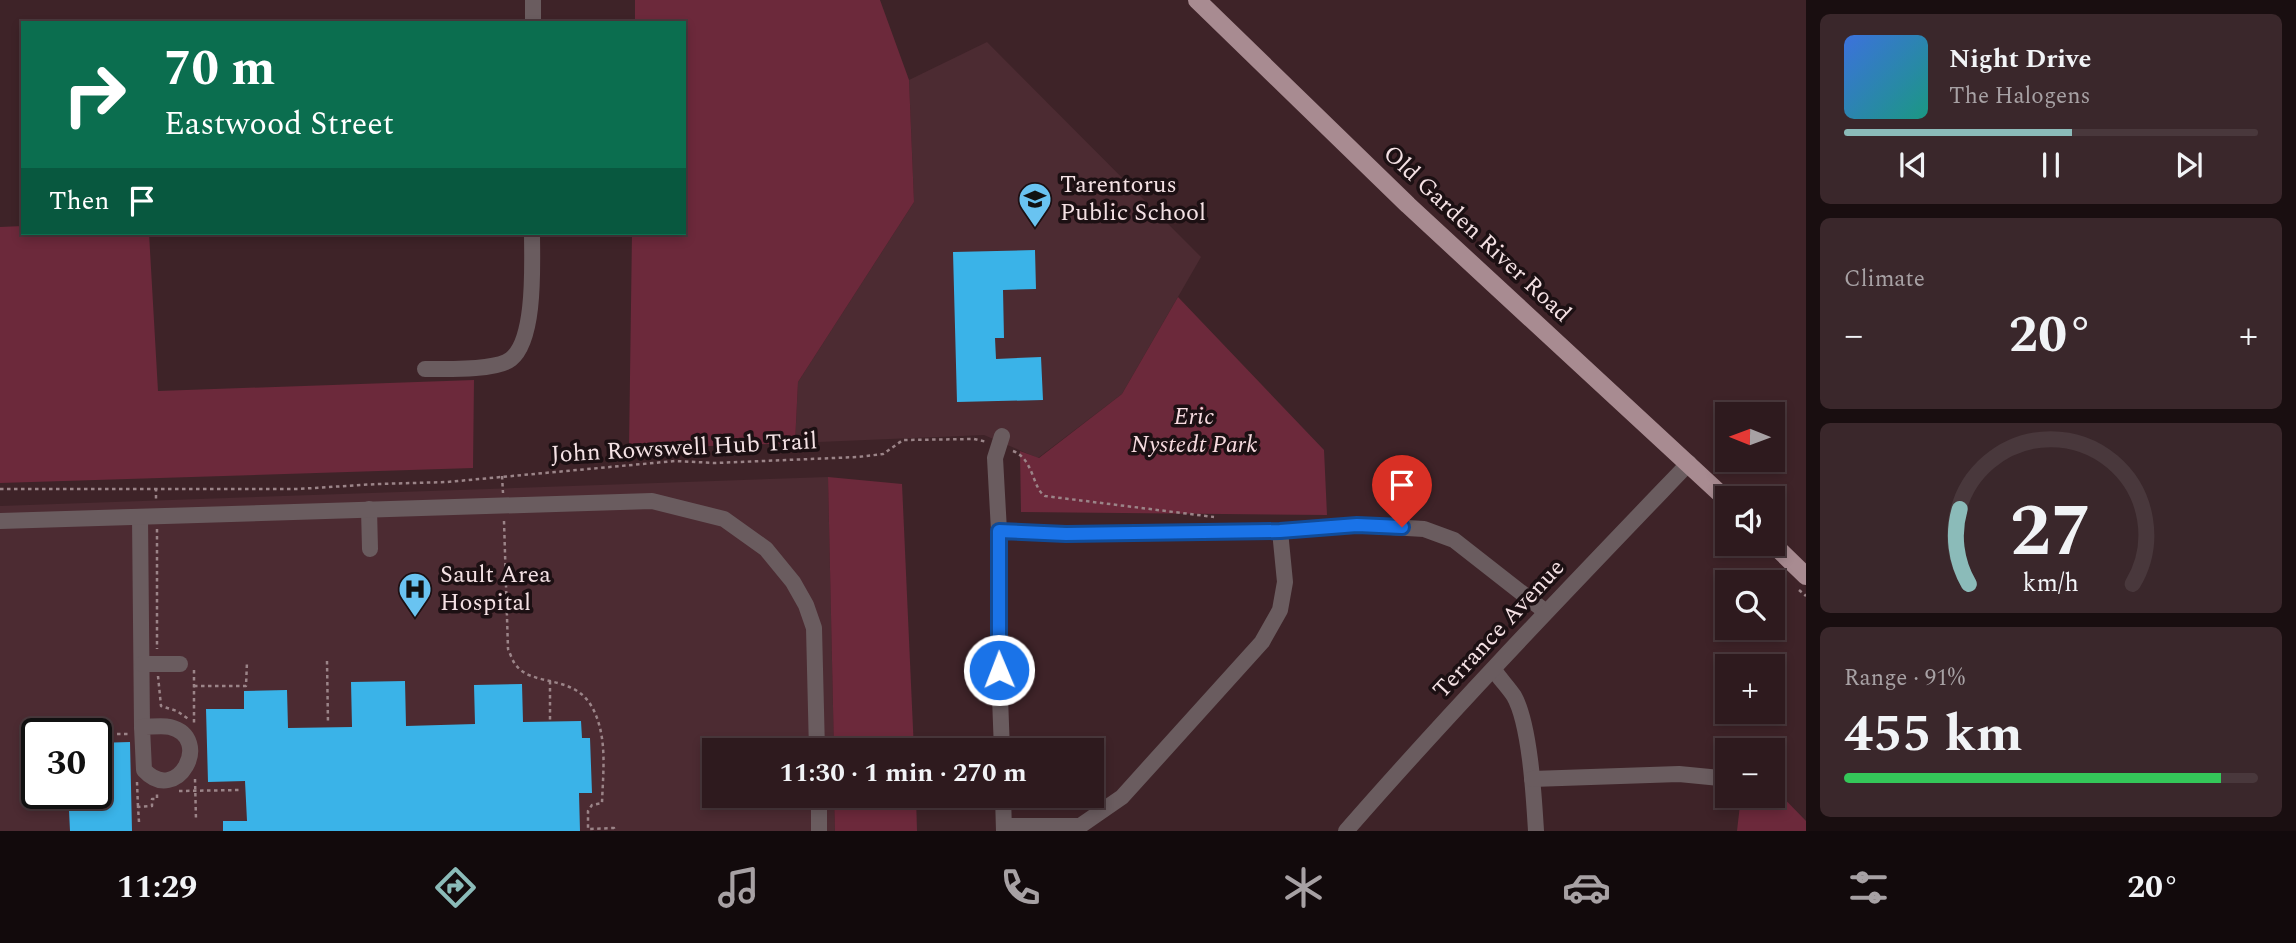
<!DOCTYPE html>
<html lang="en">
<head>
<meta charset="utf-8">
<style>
	body { margin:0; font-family:Spectral,serif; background:#3a272b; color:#f1f3f6; height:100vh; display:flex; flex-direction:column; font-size:26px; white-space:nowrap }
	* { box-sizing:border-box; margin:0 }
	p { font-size:23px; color:#a7a1a4 }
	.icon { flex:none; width:38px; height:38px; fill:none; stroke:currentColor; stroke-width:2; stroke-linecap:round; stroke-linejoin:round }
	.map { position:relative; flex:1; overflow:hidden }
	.side { display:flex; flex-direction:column; gap:14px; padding:14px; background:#190e10; width:490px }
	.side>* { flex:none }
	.guide { position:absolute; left:21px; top:21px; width:665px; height:214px; border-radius:0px; box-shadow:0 4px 10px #0003,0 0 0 2px #49383c; background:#0b6e4f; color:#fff; overflow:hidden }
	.needle { width:46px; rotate:271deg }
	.fabs { position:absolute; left:1715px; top:402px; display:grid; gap:14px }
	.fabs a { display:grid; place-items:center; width:70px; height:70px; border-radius:0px; background:#2e1a1e; box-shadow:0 4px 10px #0003,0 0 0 2px #49383c; font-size:35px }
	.speed { position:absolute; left:21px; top:718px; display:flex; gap:14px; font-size:35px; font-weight:700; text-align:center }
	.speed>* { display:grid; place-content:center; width:91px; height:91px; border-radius:50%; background:#2e1a1e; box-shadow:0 4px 10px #0003,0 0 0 2px #49383c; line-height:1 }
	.speed .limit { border:4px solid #111; border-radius:10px; background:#fff; color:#111 }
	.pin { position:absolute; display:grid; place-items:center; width:60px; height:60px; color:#fff; margin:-72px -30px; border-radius:50% 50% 50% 0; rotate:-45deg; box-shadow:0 0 7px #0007 }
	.pin .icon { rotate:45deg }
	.me { position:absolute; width:77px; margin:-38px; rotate:359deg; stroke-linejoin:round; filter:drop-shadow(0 0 5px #0008) }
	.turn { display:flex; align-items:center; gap:24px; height:147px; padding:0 28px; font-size:32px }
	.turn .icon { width:91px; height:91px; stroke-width:2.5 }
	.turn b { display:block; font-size:49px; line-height:60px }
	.then { display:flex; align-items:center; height:66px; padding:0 28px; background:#0003; gap:14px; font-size:26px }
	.big { font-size:52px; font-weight:700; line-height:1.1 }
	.side .widget { flex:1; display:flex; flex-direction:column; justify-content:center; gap:10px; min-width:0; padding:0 24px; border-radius:10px; background:#3a272b }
	.side .dial { align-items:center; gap:0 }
	.dial svg { height:182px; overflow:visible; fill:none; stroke:#49383c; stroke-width:7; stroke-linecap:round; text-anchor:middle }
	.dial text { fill:#f1f3f6; stroke:none }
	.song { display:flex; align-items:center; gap:21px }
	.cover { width:84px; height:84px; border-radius:10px; background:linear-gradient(135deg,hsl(220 70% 55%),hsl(170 70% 35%)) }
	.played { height:7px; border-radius:4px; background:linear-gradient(90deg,#8bbbb9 55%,#49383c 55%) }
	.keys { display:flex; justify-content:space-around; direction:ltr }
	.heat { display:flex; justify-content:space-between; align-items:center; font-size:38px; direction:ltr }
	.charge { height:10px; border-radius:5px; background:linear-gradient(90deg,#34c759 91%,#49383c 0) }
	.trip { position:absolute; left:702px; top:738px; width:402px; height:70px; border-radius:0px; background:#2e1a1e; box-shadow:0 4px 10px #0003,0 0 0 2px #49383c; font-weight:700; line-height:70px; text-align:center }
	.tab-bar { display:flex; height:112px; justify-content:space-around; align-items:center; background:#120a0c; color:#a7a1a4 }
	.tab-bar .icon { width:49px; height:49px }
	.tab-bar .current { color:#8bbbb9 }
	.tab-bar b { font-size:32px; color:#f1f3f6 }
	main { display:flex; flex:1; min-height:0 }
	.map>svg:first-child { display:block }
	.built { fill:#4c2b32; fill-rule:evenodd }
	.green { fill:#6c293b }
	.building { fill:#3ab3e8 }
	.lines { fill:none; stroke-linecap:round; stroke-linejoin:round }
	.path { stroke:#9b8488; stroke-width:2.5; stroke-dasharray:3.5 3.5; stroke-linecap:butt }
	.minor { stroke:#6a5c5f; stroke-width:16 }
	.major { stroke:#a88b91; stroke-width:18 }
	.route-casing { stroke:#114b97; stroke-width:18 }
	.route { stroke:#1a73e8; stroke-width:12 }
	.labels { text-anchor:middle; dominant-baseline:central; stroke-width:7; stroke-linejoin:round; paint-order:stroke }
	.poi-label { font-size:24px; fill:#f4e1e4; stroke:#1c1013; text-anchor:start }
	.street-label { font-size:24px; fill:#f4e1e4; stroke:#1c1013 }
	.park-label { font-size:24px; font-style:italic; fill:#f7dbe0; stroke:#1c1013 }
</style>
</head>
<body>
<main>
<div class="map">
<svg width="1806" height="831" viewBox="0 0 1806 831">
	<rect width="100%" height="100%" fill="#3e2328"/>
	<g class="built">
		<polygon points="987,42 1201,257 1122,394 1038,458 984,435 795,443 798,382 914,202 909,80"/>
		<path d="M828,477L834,751H714V796H834L835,831H0V506ZM37,733H96V793H37Z"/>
	</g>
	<g class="green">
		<polygon points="635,0 880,0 909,80 914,202 798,382 795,443 629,449 632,233 684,233 684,23 635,23"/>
		<polygon points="23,226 23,233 149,233 158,391 474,380 473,468 0,483 0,227"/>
		<polygon points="1178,297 1324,450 1327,515 1021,512 1020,451 1039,458 1122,394"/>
		<polygon points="828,477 902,484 914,751 834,751"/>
		<polygon points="1773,787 1806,821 1806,831 1737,831 1741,796 1773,796"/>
		<polygon points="834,796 916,796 917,831 835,831"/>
	</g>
	<g class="building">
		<polygon points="1035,250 1036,289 1003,290 1004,338 995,338 996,359 1041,357 1043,400 957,402 953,252"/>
		<polygon points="405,681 406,726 475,724 474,685 522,684 523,722 581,721 582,738 590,738 592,793 579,793 580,831 223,831 223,821 247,821 245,781 208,782 206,709 244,709 244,691 287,690 288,728 352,727 351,682"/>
		<polygon points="130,742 132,831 70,831 69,810 35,811 35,793 96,793 96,743"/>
	</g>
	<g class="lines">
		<g class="path">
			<path d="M1013,451C1034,459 1032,488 1045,496L1214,517"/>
			<polyline points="502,476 503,493"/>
			<polyline points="156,488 156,502"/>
			<polyline points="0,489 298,489 377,484 447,482 675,461 715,463 858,457 883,454 903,440 974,439 987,442"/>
			<polyline points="1718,514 1727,522"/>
			<path d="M504,521L508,649C510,653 512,660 515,664C532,688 573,673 592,707C608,736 603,772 602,803L592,805L588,811V829L614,828V831"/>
			<polyline points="157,529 157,649"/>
			<polyline points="1751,544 1759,552"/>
			<polyline points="1799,590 1806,596"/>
			<polyline points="327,661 328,724"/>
			<polyline points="194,670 194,723"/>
			<polyline points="158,676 161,706 177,711 190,720"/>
			<polyline points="550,681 550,720"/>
			<polyline points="194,686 246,686 247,662"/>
			<polyline points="96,734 128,734"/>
			<polyline points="195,779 196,820"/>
			<polyline points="137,782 138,807"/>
			<polyline points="179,791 242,790"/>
			<polyline points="139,822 138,807 152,806 152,799 157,799 157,794"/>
		</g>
		<g class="minor">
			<polyline points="533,0 533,23"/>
			<path d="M425,369C445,369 496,371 511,359C536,339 532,263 532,233"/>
			<polyline points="369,509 370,549"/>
			<polyline points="140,517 142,727"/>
			<polyline points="0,521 652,501 724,519 766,549 793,582 806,605 814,628 817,751"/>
			<polyline points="999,531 1066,534 1280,531 1357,525 1424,529 1454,540 1546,612"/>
			<polyline points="142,664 180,664"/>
			<path d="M1494,670C1500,679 1508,687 1514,696C1530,724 1534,798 1536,831"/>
			<path d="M142,727C151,727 162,725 170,727C214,738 177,806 144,770Z"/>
			<polyline points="1002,751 998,643 999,531 995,458 1002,436"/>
			<polyline points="1532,779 1679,774 1720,778"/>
			<polyline points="819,796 819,831"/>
			<polyline points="1003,796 1004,831"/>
			<polyline points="1004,826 1080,826 1122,797 1262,642 1280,610 1285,582 1280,531"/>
			<path d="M1346,831C1456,705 1573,584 1689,463"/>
		</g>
		<g class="major">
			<polyline points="1197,0 1408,205 1727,500"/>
			<polyline points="1773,544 1806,576"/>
		</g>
	</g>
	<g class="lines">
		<defs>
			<polyline id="route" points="999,670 999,531 1066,534 1280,531 1357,525 1402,527"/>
		</defs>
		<use href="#route" class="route-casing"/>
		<use href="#route" class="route"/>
	</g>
	<defs>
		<symbol id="school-pin" viewBox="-11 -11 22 30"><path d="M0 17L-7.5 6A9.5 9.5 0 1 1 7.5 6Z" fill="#69c3f1" stroke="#1c1013"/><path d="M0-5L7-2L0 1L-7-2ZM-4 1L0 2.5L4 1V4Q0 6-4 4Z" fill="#111"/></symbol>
		<symbol id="hospital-pin" viewBox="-11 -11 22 30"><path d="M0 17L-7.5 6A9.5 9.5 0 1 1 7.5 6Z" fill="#69c3f1" stroke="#1c1013"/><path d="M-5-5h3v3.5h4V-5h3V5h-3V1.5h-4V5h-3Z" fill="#111"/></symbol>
	</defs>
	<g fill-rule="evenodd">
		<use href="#school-pin" x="1016" y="180" width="38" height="52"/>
		<use href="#hospital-pin" x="396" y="570" width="38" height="52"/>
	</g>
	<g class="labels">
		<g class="poi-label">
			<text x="1060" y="185">Tarentorus<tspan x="1060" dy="28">Public School</tspan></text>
			<text x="440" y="575">Sault Area<tspan x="440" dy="28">Hospital</tspan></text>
		</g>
		<g class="street-label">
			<text transform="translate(1477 234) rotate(43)">Old Garden River Road</text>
			<text transform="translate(684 448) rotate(-3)">John Rowswell Hub Trail</text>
			<text transform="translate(1499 629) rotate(-47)">Terrance Avenue</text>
		</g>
		<g class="park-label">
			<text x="1194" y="417">Eric<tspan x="1194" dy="28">Nystedt Park</tspan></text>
		</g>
	</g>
</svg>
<div class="fabs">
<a><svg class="needle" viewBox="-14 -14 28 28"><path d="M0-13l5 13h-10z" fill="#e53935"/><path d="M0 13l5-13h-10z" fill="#a7a1a4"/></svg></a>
<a><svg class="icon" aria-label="sound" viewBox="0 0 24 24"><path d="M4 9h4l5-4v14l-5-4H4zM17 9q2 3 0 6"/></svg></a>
<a><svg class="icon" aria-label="search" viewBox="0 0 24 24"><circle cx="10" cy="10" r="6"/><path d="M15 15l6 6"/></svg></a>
<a>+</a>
<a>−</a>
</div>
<div class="speed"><div class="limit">30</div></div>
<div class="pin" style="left:1402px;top:527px;background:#d93025"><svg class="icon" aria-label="arrive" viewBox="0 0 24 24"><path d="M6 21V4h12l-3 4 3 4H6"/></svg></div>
<svg class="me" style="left:999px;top:670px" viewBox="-20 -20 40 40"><circle r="17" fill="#1a73e8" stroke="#fff" stroke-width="3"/><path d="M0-11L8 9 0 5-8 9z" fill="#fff"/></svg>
<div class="trip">11:30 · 1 min · 270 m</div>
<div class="guide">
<div class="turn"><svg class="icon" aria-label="right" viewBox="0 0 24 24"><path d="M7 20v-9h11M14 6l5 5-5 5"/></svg><div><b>70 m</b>Eastwood Street</div></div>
<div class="then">Then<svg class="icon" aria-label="arrive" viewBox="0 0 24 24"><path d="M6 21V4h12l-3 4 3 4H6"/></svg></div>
</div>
</div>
<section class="side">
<div class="widget">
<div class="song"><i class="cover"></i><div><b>Night Drive</b><p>The Halogens</p></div></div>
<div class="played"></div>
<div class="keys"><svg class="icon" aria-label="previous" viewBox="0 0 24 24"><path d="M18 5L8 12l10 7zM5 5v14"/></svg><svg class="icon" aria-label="pause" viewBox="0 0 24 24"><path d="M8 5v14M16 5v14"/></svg><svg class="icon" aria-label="next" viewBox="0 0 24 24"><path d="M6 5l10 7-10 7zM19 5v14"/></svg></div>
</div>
<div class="widget"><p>Climate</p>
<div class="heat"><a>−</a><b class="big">20°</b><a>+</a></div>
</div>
<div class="widget dial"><svg viewBox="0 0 100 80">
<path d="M14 69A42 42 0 1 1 86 69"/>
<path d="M14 69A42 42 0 0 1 10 36" stroke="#8bbbb9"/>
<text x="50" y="56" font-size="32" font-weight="700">27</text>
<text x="50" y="72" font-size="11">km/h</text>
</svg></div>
<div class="widget"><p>Range · 91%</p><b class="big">455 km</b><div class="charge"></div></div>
</section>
</main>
<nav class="tab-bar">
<b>11:29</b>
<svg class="icon current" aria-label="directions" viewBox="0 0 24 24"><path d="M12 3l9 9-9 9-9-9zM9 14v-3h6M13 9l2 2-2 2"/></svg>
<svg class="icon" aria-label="music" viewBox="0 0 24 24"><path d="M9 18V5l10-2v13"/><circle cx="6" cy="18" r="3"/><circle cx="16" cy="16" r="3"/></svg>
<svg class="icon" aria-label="phone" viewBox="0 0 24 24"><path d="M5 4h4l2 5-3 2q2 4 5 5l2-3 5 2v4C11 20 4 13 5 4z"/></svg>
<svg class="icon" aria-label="climate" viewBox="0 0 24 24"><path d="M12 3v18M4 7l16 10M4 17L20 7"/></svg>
<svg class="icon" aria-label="car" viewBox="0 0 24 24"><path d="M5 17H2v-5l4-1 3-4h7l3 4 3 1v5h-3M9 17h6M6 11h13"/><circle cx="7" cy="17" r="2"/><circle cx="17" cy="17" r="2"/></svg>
<svg class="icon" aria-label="filters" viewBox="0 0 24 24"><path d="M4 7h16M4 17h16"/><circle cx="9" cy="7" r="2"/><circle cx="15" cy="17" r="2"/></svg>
<b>20°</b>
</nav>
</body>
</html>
